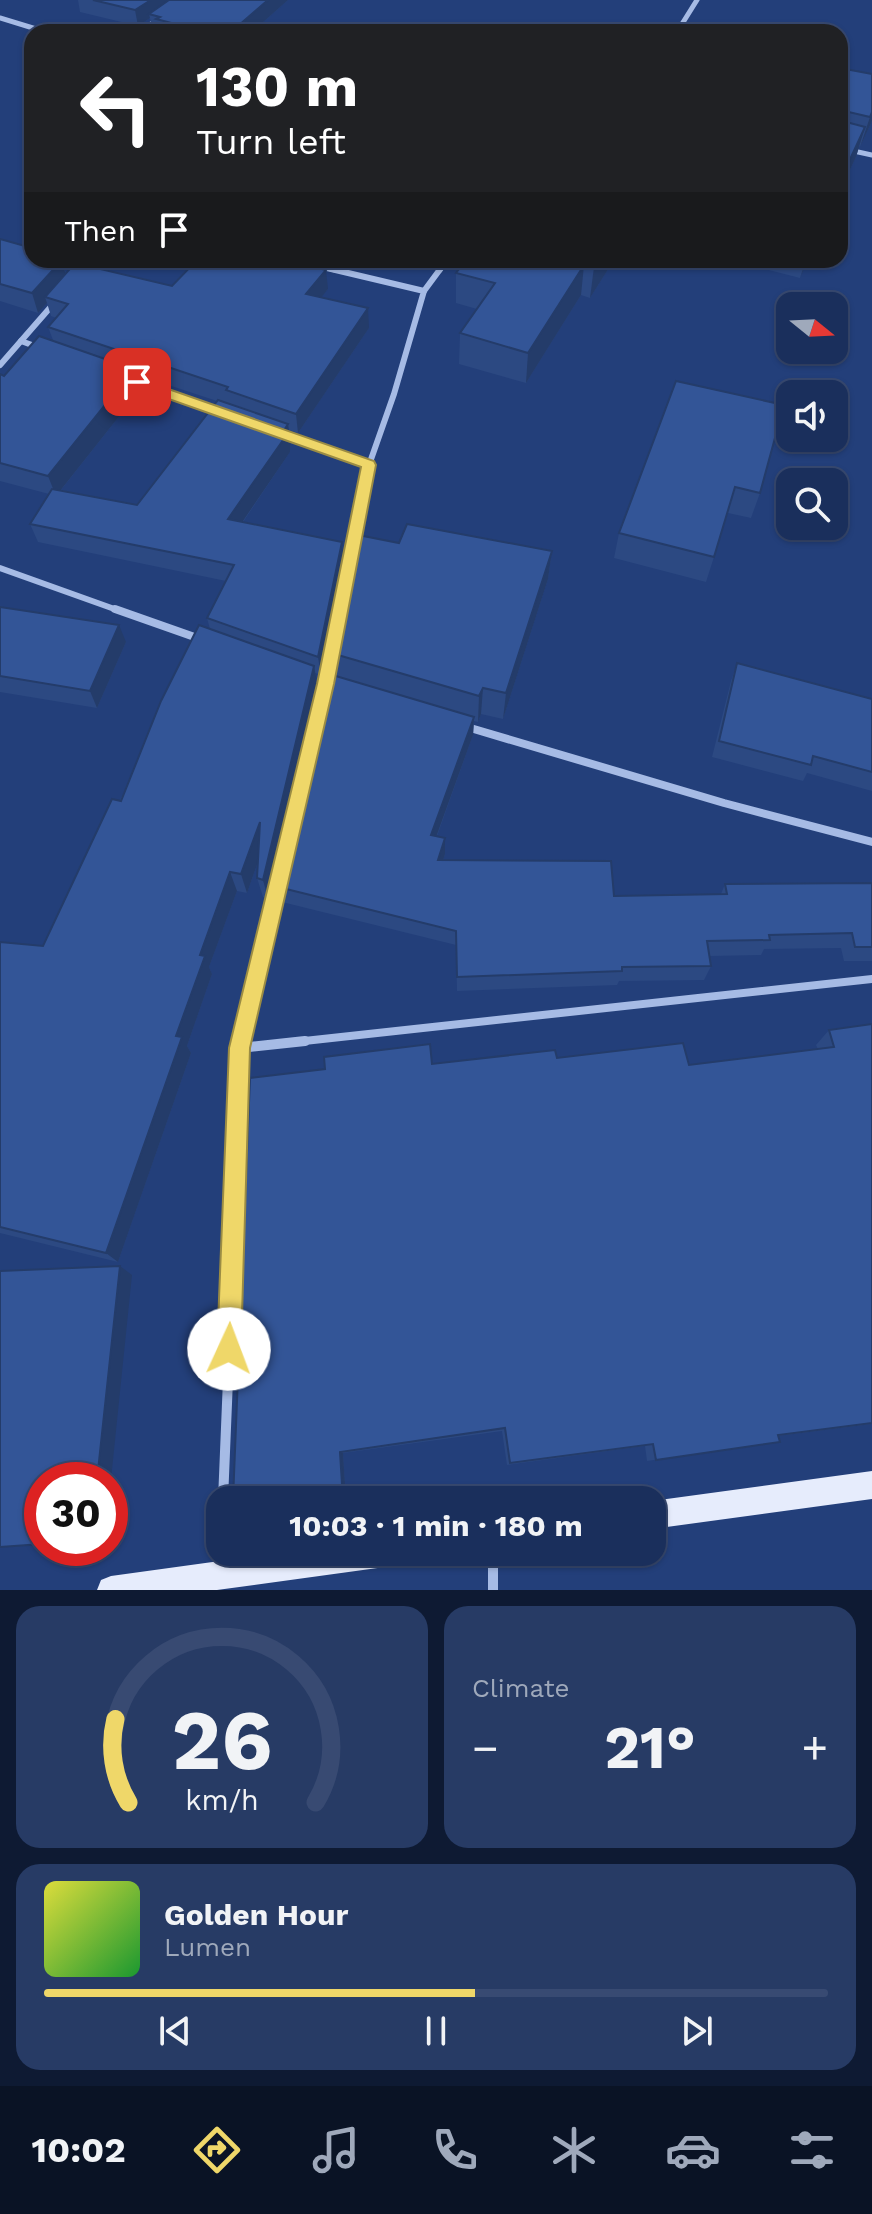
<!DOCTYPE html>
<html lang="en">
<head>
<meta charset="utf-8">
<style>
	body { margin:0; font-family:"Work Sans",sans-serif; background:#273b65; color:#f1f3f6; height:100vh; display:flex; flex-direction:column; font-size:30px; white-space:nowrap }
	* { box-sizing:border-box; margin:0 }
	p { font-size:26px; color:#9fa9bb }
	.icon { flex:none; width:44px; height:44px; fill:none; stroke:currentColor; stroke-width:2; stroke-linecap:round; stroke-linejoin:round }
	.map { position:relative; height:1590px; overflow:hidden }
	.details { display:flex; flex-direction:column; gap:16px; padding:16px; background:#0e1a33; flex:1 }
	.details>* { flex:none }
	.banner { position:absolute; left:24px; top:24px; width:824px; height:244px; border-radius:24px; box-shadow:0 2px 6px #0004,0 0 0 2px #384a72; background:#202124; color:#fff; overflow:hidden }
	.needle { width:52px; rotate:108deg }
	.controls { position:absolute; left:776px; top:292px; display:grid; gap:16px }
	.controls a { display:grid; place-items:center; width:72px; height:72px; border-radius:16px; background:#1a2f5c; box-shadow:0 2px 6px #0004,0 0 0 2px #384a72; font-size:40px }
	.speed { position:absolute; left:24px; top:1462px; display:flex; gap:16px; font-size:40px; font-weight:700; text-align:center }
	.speed>* { display:grid; place-content:center; width:104px; height:104px; border-radius:50%; background:#1a2f5c; box-shadow:0 2px 6px #0004,0 0 0 2px #384a72; line-height:1 }
	.speed .limit { border:12px solid #d22; background:#fff; color:#111 }
	.pin { position:absolute; display:grid; place-items:center; width:68px; height:68px; color:#fff; margin:-34px; border-radius:16px; box-shadow:0 4px 12px #0006 }
	.me { position:absolute; width:88px; margin:-44px; rotate:2deg; stroke-linejoin:round; filter:drop-shadow(0 0 6px #0008) }
	.turn { display:flex; align-items:center; gap:28px; height:168px; padding:0 40px; font-size:36px }
	.turn .icon { width:104px; height:104px; stroke-width:2.5 }
	.turn b { display:block; font-size:56px; line-height:68px }
	.then { display:flex; align-items:center; height:76px; padding:0 40px; background:#0003; gap:16px; font-size:30px }
	.big { font-size:60px; font-weight:700; line-height:1.1 }
	.details .card { flex:1; display:flex; flex-direction:column; justify-content:center; gap:12px; min-width:0; padding:0 28px; border-radius:24px; background:#273b65 }
	.details .dial { align-items:center; gap:0 }
	.dial svg { height:208px; overflow:visible; fill:none; stroke:#384a72; stroke-width:7; stroke-linecap:round; text-anchor:middle }
	.dial text { fill:#f1f3f6; stroke:none }
	.song { display:flex; align-items:center; gap:24px }
	.cover { width:96px; height:96px; border-radius:12px; background:linear-gradient(135deg,hsl(60 70% 55%),hsl(130 70% 35%)) }
	.played { height:8px; border-radius:4px; background:linear-gradient(90deg,#efd769 55%,#384a72 55%) }
	.keys { display:flex; justify-content:space-around; direction:ltr }
	.heat { display:flex; justify-content:space-between; align-items:center; font-size:44px; direction:ltr }
	.details .tiles { flex:1; display:grid; gap:16px; grid-template-columns:1fr 1fr }
	.card:last-child { grid-column:span 2 }
	.trip { position:absolute; left:206px; top:1486px; width:460px; height:80px; border-radius:24px; background:#1a2f5c; box-shadow:0 2px 6px #0004,0 0 0 2px #384a72; font-weight:700; line-height:80px; text-align:center }
	.dock { display:flex; height:128px; justify-content:space-around; align-items:center; background:#0a1325; color:#9fa9bb }
	.dock .icon { width:56px; height:56px }
	.dock .current { color:#efd769 }
	.dock b { font-size:36px; color:#f1f3f6 }
	.map>svg:first-child { display:block }
	.lines { fill:none; stroke-linecap:round; stroke-linejoin:round }
	.street-far3 { stroke:#a6bbe5; stroke-width:5 }
	.street-far2 { stroke:#a6bbe5; stroke-width:6 }
	.street-far1 { stroke:#a6bbe5; stroke-width:8 }
	.street { stroke:#a6bbe5; stroke-width:10 }
	.primary { fill:#e6ecfc; fill-rule:evenodd }
	.wall { fill:#2c4982; fill-rule:evenodd }
	.shaded-wall { fill:#243c6a }
	.building { fill:#335597; stroke:#243c6a; stroke-width:2 }
	.route { fill:#efd769; stroke:#9b8c44; stroke-width:2 }
</style>
</head>
<body>
<div class="map">
<svg width="872" height="1590" viewBox="0 0 872 1590">
	<rect width="100%" height="100%" fill="#233f7a"/>
	<g class="lines">
		<g class="street-far3">
			<polyline points="0,18 46,32"/>
			<polyline points="140,32 158,19"/>
			<polyline points="677,32 697,0"/>
			<polyline points="840,148 872,155"/>
			<polyline points="294,260 335,270"/>
			<polyline points="84,270 93,260"/>
			<polyline points="440,270 447,260"/>
		</g>
		<g class="street-far2">
			<polyline points="327,268 424,291 394,394 369,465 353,544"/>
			<polyline points="80,274 86,268"/>
			<polyline points="424,291 441,268"/>
			<polyline points="21,341 40,348"/>
			<polyline points="0,365 55,302"/>
			<polyline points="128,379 221,412"/>
			<polyline points="283,434 369,465"/>
			<polyline points="0,568 120,611"/>
		</g>
		<g class="street-far1">
			<polyline points="115,609 203,640"/>
			<polyline points="467,727 724,803 872,842"/>
			<polyline points="303,783 333,648"/>
			<polyline points="241,1043 280,878"/>
			<polyline points="286,1043 872,979"/>
		</g>
		<g class="street">
			<polyline points="240,1048 305,1041"/>
			<polyline points="223,1500 242,1041"/>
			<polyline points="493,1552 493,1590"/>
			<polyline points="220,1572 221,1552"/>
		</g>
		<g class="primary">
			<polygon points="872,1471 872,1499 652,1529 652,1501"/>
			<polygon points="286,1552 406,1552 402,1562 392,1566 217,1590 97,1590 101,1580 111,1576"/>
		</g>
	</g>
	<g class="wall">
		<polygon points="78,0 288,0 252,32 159,32 152,30 150,18 138,26 80,12"/>
		<polygon points="840,68 872,121 860,147 859,146 856,157 840,191"/>
		<path d="M0,239L32,260H62L66,274L172,286L328,289L321,297L369,328L298,433L289,430L291,444L290,446V452L243,522L342,542L344,560L321,675L315,673L318,688L268,899L263,897L257,878L258,862L247,893L237,891L209,967L212,974L187,1046L191,1053L118,1262L0,1233V942L43,946L210,629L207,618L226,581L38,542L30,524L49,494L0,481V374L4,376L53,340L48,327L56,318L51,316L47,303L38,313L0,301ZM135,374L217,401L137,505L61,490L140,390Z"/>
		<polygon points="463,260 614,260 590,298 581,295 526,383 459,364 460,333 477,309 456,303 456,273 463,263"/>
		<polygon points="730,260 808,260 800,278"/>
		<polygon points="676,381 760,493 751,518 728,513 706,582 614,558 619,533"/>
		<polygon points="399,543 552,551 548,579 503,719 481,714 478,722 474,721 473,735 437,836 445,838 445,854 443,860 614,896 721,894 725,884 872,883 872,961 844,961 841,948 764,949 761,955 710,956 711,966 704,980 619,981 617,985 457,991 456,945 282,902 278,887 334,676 331,653"/>
		<polygon points="0,606 126,642 97,708 0,692"/>
		<polygon points="737,663 872,699 872,791 807,773 803,781 712,757 731,681"/>
		<polygon points="872,1024 872,1424 778,1436 780,1442 647,1461 645,1446 507,1465 502,1431 343,1453 346,1500 233,1500 432,1064 557,1058 689,1065 818,1049 816,1045 829,1030"/>
	</g>
	<g class="shaded-wall">
		<polygon points="151,0 178,0 149,14 150,18 138,26 135,10"/>
		<polygon points="268,0 288,0 252,32 231,32"/>
		<polygon points="872,112 872,121 860,147 870,117"/>
		<polygon points="865,127 856,157 840,191 840,181"/>
		<polygon points="62,260 67,280 45,297 47,303 38,313 32,293"/>
		<polygon points="599,260 614,260 590,298 594,267"/>
		<polygon points="806,260 808,260 800,278"/>
		<polygon points="584,265 581,295 526,383 528,353"/>
		<polygon points="326,270 328,289 308,314 306,294"/>
		<polygon points="368,308 369,328 298,433 296,414"/>
		<polygon points="134,369 140,390 56,496 48,476"/>
		<polygon points="288,424 291,444 290,446 290,452 232,537 228,519"/>
		<polygon points="342,542 344,560 321,675 318,657"/>
		<polygon points="552,551 548,579 503,719 506,693"/>
		<polygon points="119,625 126,642 97,708 90,691"/>
		<polygon points="314,666 318,688 268,899 263,880"/>
		<polygon points="483,688 481,714 478,722 479,696"/>
		<polygon points="474,717 473,735 431,851 431,835"/>
		<polygon points="260,822 265,842 247,893 241,874"/>
		<polygon points="445,838 445,854 438,876 438,860"/>
		<polygon points="230,872 237,891 209,967 212,974 187,1046 191,1053 118,1262 106,1253 176,1036 200,955"/>
		<polygon points="120,1266 132,1275 110,1489 110,1480 97,1480"/>
		<polygon points="340,1452 343,1453 346,1500 343,1500"/>
	</g>
	<g class="building">
		<polygon points="93,0 151,0 135,10"/>
		<polygon points="169,0 268,0 231,32 206,32 156,19 160,17 149,14"/>
		<polygon points="840,68 872,74 872,112 870,117 849,112 844,116 846,122 865,127 840,181"/>
		<polygon points="0,239 32,248 32,260 62,260 32,293 0,284"/>
		<polygon points="197,260 288,260 326,270 306,294 368,308 296,414 226,390 228,387 48,327 68,304 45,297 75,263 172,286"/>
		<polygon points="466,260 599,260 594,267 584,265 528,353 460,333 495,283 456,273"/>
		<polygon points="39,336 134,369 48,476 0,463 0,374 4,376"/>
		<polygon points="676,381 784,405 760,493 735,487 714,557 619,533"/>
		<polygon points="218,400 288,424 283,432 288,433 228,519 342,542 318,657 207,618 234,565 30,524 52,489 137,505"/>
		<polygon points="407,524 552,551 506,693 483,688 479,696 331,653 353,534 399,543"/>
		<polygon points="0,607 119,625 90,691 0,676"/>
		<polygon points="199,625 314,666 263,880 257,878 260,822 241,874 230,872 200,955 205,956 176,1036 182,1037 106,1253 0,1227 0,942 43,946 112,799 121,801 161,701"/>
		<polygon points="737,663 872,699 872,772 813,756 811,765 719,741"/>
		<polygon points="329,674 474,717 431,835 445,838 438,860 611,861 614,896 727,894 725,884 872,883 872,947 855,947 852,933 769,935 770,940 707,941 711,966 622,967 622,971 457,977 456,931 278,887"/>
		<polygon points="872,1024 872,1423 778,1435 780,1442 656,1460 653,1444 510,1463 505,1428 340,1452 343,1500 233,1500 250,1078 325,1069 324,1057 430,1044 432,1064 555,1050 557,1058 683,1043 689,1065 834,1047 829,1030"/>
		<polygon points="120,1266 97,1480 42,1480 42,1544 0,1547 0,1271"/>
	</g>
	<polygon class="route" points="137,378 374,461 376,465 334,684 250,1048 241,1349 237,1358 229,1361 220,1358 217,1349 229,1048 317,684 361,467 132,386 132,379"/>
</svg>
<div class="controls">
<a><svg class="needle" viewBox="-14 -14 28 28"><path d="M0-13l5 13h-10z" fill="#e53935"/><path d="M0 13l5-13h-10z" fill="#9fa9bb"/></svg></a>
<a><svg class="icon" aria-label="sound" viewBox="0 0 24 24"><path d="M4 9h4l5-4v14l-5-4H4zM17 9q2 3 0 6"/></svg></a>
<a><svg class="icon" aria-label="search" viewBox="0 0 24 24"><circle cx="10" cy="10" r="6"/><path d="M15 15l6 6"/></svg></a>
</div>
<div class="speed"><div class="limit">30</div></div>
<div class="pin" style="left:137px;top:382px;background:#d93025"><svg class="icon" aria-label="arrive" viewBox="0 0 24 24"><path d="M6 21V4h12l-3 4 3 4H6"/></svg></div>
<svg class="me" style="left:229px;top:1349px" viewBox="-20 -20 40 40"><circle r="19" fill="#fff"/><path d="M0-13L10 11 0 6-10 11z" fill="#efd769"/></svg>
<div class="trip">10:03 · 1 min · 180 m</div>
<div class="banner">
<div class="turn"><svg class="icon" aria-label="left" viewBox="0 0 24 24"><path d="M17 20v-9H6M10 6l-5 5 5 5"/></svg><div><b>130 m</b>Turn left</div></div>
<div class="then">Then<svg class="icon" aria-label="arrive" viewBox="0 0 24 24"><path d="M6 21V4h12l-3 4 3 4H6"/></svg></div>
</div>
</div>
<section class="details">
<div class="tiles">
<div class="card dial"><svg viewBox="0 0 100 80">
<path d="M14 69A42 42 0 1 1 86 69"/>
<path d="M14 69A42 42 0 0 1 9 37" stroke="#efd769"/>
<text x="50" y="56" font-size="32" font-weight="700">26</text>
<text x="50" y="72" font-size="11">km/h</text>
</svg></div>
<div class="card"><p>Climate</p>
<div class="heat"><a>−</a><b class="big">21°</b><a>+</a></div>
</div>
<div class="card">
<div class="song"><i class="cover"></i><div><b>Golden Hour</b><p>Lumen</p></div></div>
<div class="played"></div>
<div class="keys"><svg class="icon" aria-label="previous" viewBox="0 0 24 24"><path d="M18 5L8 12l10 7zM5 5v14"/></svg><svg class="icon" aria-label="pause" viewBox="0 0 24 24"><path d="M8 5v14M16 5v14"/></svg><svg class="icon" aria-label="next" viewBox="0 0 24 24"><path d="M6 5l10 7-10 7zM19 5v14"/></svg></div>
</div>
</div>
</section>
<nav class="dock">
<b>10:02</b>
<svg class="icon current" aria-label="directions" viewBox="0 0 24 24"><path d="M12 3l9 9-9 9-9-9zM9 14v-3h6M13 9l2 2-2 2"/></svg>
<svg class="icon" aria-label="music" viewBox="0 0 24 24"><path d="M9 18V5l10-2v13"/><circle cx="6" cy="18" r="3"/><circle cx="16" cy="16" r="3"/></svg>
<svg class="icon" aria-label="phone" viewBox="0 0 24 24"><path d="M5 4h4l2 5-3 2q2 4 5 5l2-3 5 2v4C11 20 4 13 5 4z"/></svg>
<svg class="icon" aria-label="climate" viewBox="0 0 24 24"><path d="M12 3v18M4 7l16 10M4 17L20 7"/></svg>
<svg class="icon" aria-label="car" viewBox="0 0 24 24"><path d="M5 17H2v-5l4-1 3-4h7l3 4 3 1v5h-3M9 17h6M6 11h13"/><circle cx="7" cy="17" r="2"/><circle cx="17" cy="17" r="2"/></svg>
<svg class="icon" aria-label="filters" viewBox="0 0 24 24"><path d="M4 7h16M4 17h16"/><circle cx="9" cy="7" r="2"/><circle cx="15" cy="17" r="2"/></svg>
</nav>
</body>
</html>
